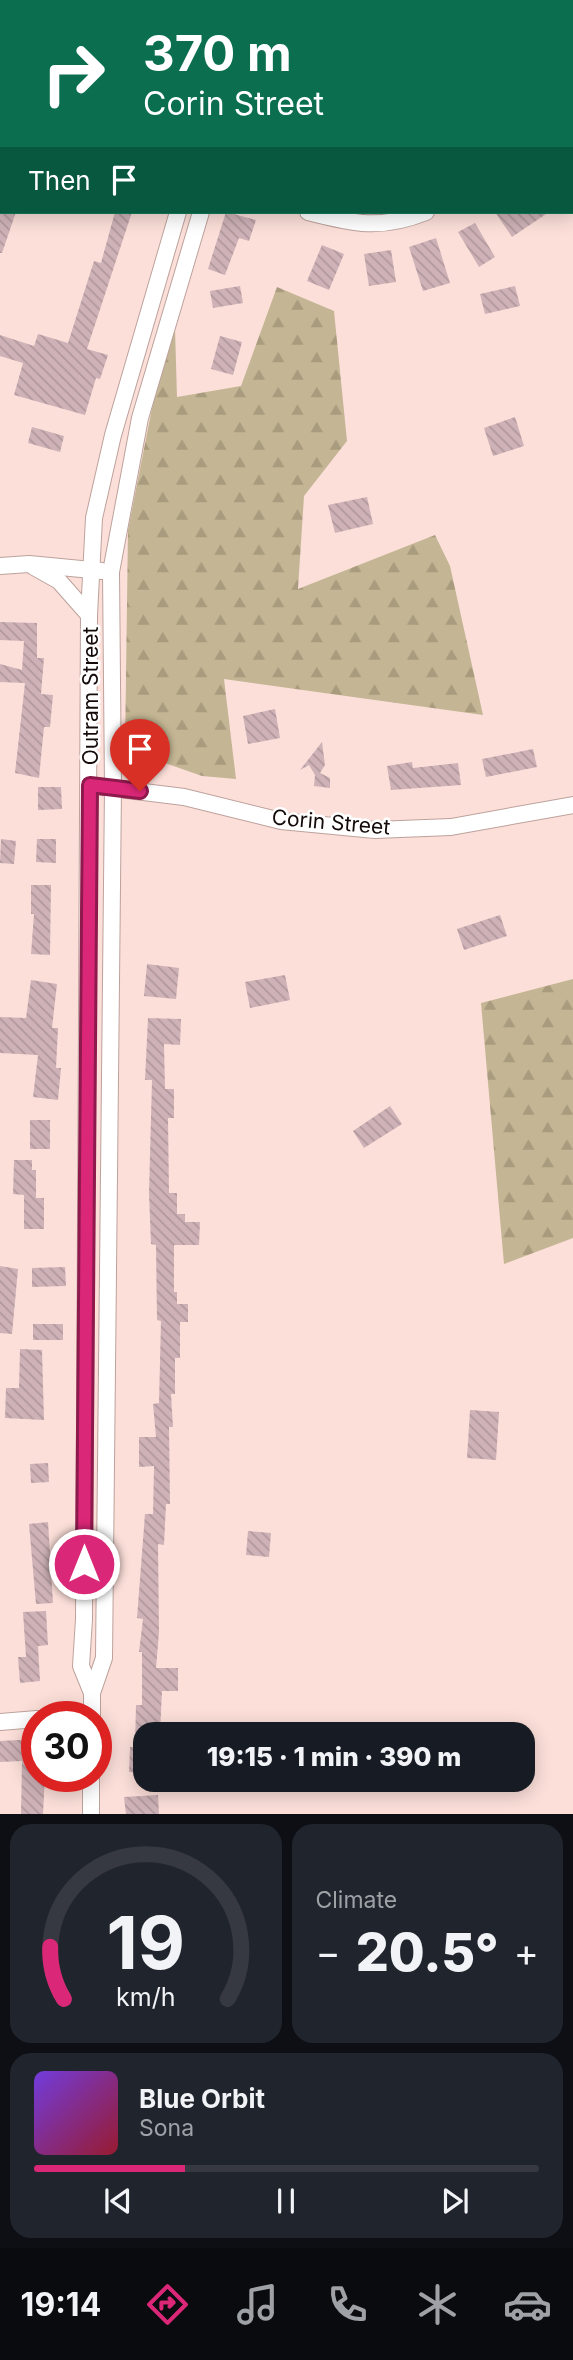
<!DOCTYPE html>
<html lang="en">
<head>
<meta charset="utf-8">
<style>
	body { margin:0; font-family:Inter,sans-serif; background:#20242c; color:#f1f3f6; height:100vh; display:flex; flex-direction:column; font-size:26px; white-space:nowrap }
	* { box-sizing:border-box; margin:0 }
	p { font-size:23px; color:#9ea1a6 }
	.icon { flex:none; width:38px; height:38px; fill:none; stroke:currentColor; stroke-width:2; stroke-linecap:round; stroke-linejoin:round }
	.map { position:relative; height:1814px; overflow:hidden }
	.drawer { display:flex; flex-direction:column; gap:10px; padding:10px; background:#0d0f14; flex:1 }
	.drawer>* { flex:none }
	.guide { position:absolute; left:0px; top:0px; width:574px; height:214px; box-shadow:0 4px 18px #0003; background:#0b6e4f; color:#fff; overflow:hidden }
	.speed { position:absolute; left:21px; top:1701px; display:flex; gap:14px; font-size:35px; font-weight:700; text-align:center }
	.speed>* { display:grid; place-content:center; width:91px; height:91px; border-radius:50%; background:#171b24; box-shadow:0 4px 18px #0003; line-height:1 }
	.speed .limit { border:10px solid #d22; background:#fff; color:#111 }
	.pin { position:absolute; display:grid; place-items:center; width:60px; height:60px; color:#fff; margin:-72px -30px; border-radius:50% 50% 50% 0; rotate:-45deg; box-shadow:0 0 7px #0007 }
	.pin .icon { rotate:45deg }
	.me { position:absolute; width:77px; margin:-38px; rotate:0deg; stroke-linejoin:round; filter:drop-shadow(0 0 5px #0008) }
	.turn { display:flex; align-items:center; gap:24px; height:147px; padding:0 28px; font-size:32px }
	.turn .icon { width:91px; height:91px; stroke-width:2.5 }
	.turn b { display:block; font-size:49px; line-height:60px }
	.then { display:flex; align-items:center; height:66px; padding:0 28px; background:#0003; gap:14px; font-size:26px }
	.big { font-size:52px; font-weight:800; line-height:1.1 }
	.drawer .card { flex:1; display:flex; flex-direction:column; justify-content:center; gap:10px; min-width:0; padding:0 24px; border-radius:21px; background:#20242c }
	.drawer .dial { align-items:center; gap:0 }
	.dial svg { height:182px; overflow:visible; fill:none; stroke:#363941; stroke-width:7; stroke-linecap:round; text-anchor:middle }
	.dial text { fill:#f1f3f6; stroke:none }
	.song { display:flex; align-items:center; gap:21px }
	.cover { width:84px; height:84px; border-radius:10px; background:linear-gradient(135deg,hsl(260 70% 55%),hsl(350 70% 35%)) }
	.played { height:7px; border-radius:4px; background:linear-gradient(90deg,#db2777 30%,#363941 30%) }
	.keys { display:flex; justify-content:space-around; direction:ltr }
	.heat { display:flex; justify-content:space-between; align-items:center; font-size:38px; direction:ltr }
	.drawer .tiles { flex:1; display:grid; gap:10px; grid-template-columns:1fr 1fr }
	.card:last-child { grid-column:span 2 }
	.trip { position:absolute; left:133px; top:1722px; width:402px; height:70px; border-radius:21px; background:#171b24; box-shadow:0 4px 18px #0003; font-weight:800; line-height:70px; text-align:center }
	.tab-bar { display:flex; height:112px; justify-content:space-around; align-items:center; background:#090b0e; color:#9ea1a6 }
	.tab-bar .icon { width:49px; height:49px }
	.tab-bar .selected { color:#db2777 }
	.tab-bar b { font-size:32px; color:#f1f3f6 }
	.map>svg:first-child { display:block }
	.forest { fill:url(#forest-firs) }
	.building { fill:url(#building-back-hatch) }
	.lines { fill:none; stroke-linecap:round; stroke-linejoin:round }
	.minor-casing { stroke:#bda29c; stroke-width:18 }
	.minor { stroke:#fff; stroke-width:16 }
	.route-casing { stroke:#8e194d; stroke-width:18 }
	.route { stroke:#db2777; stroke-width:12 }
	.labels { text-anchor:middle; dominant-baseline:central; stroke-width:5; stroke-linejoin:round; paint-order:stroke }
	.street-label { font-size:21px; fill:#130a09; stroke:#fff }
</style>
</head>
<body>
<div class="map">
<svg width="573" height="1814" viewBox="0 0 573 1814">
	<defs>
		<pattern id="forest-firs" width="22" height="20" patternUnits="userSpaceOnUse" patternTransform="scale(1.75)"><rect width="22" height="20" fill="#c4b694"/><path d="M5 1l3.5 6h-7zM16 11l3.5 6h-7z" fill="#a89b7e"/></pattern>
		<pattern id="building-back-hatch" width="6" height="6" patternUnits="userSpaceOnUse" patternTransform="scale(1.75)"><rect width="6" height="6" fill="#ceb2b7"/><path d="M-1 5l2 2M0 0l6 6M5-1l2 2" fill="none" stroke="#b0989c"/></pattern>
	</defs>
	<rect width="100%" height="100%" fill="#fcdfd9"/>
	<g class="forest">
		<polygon points="277,287 334,311 347,441 304,496 298,589 435,535 450,566 483,715 224,679 236,779 202,776 125,749 128,530 153,403 175,329 177,397 241,386"/>
		<polygon points="573,979 573,1238 504,1264 481,1003"/>
	</g>
	<g class="building">
		<polygon points="0,212 16,212 2,253 0,253"/>
		<polygon points="115,212 132,212 87,349 108,355 100,379 96,378 85,415 14,395 23,363 0,356 0,335 34,346 38,334 68,343 94,261 101,263"/>
		<polygon points="226,212 256,220 249,241 239,238 225,275 208,269"/>
		<polygon points="495,212 549,212 512,237"/>
		<polygon points="475,223 495,257 479,267 458,232"/>
		<polygon points="436,238 450,283 423,291 409,247"/>
		<polygon points="322,245 344,254 329,290 307,281"/>
		<polygon points="391,250 396,282 369,286 364,254"/>
		<polygon points="240,286 243,303 213,308 210,291"/>
		<polygon points="515,286 520,306 485,314 480,294"/>
		<polygon points="220,336 242,342 233,375 211,369"/>
		<polygon points="515,417 524,446 493,456 484,428"/>
		<polygon points="32,427 64,436 60,452 28,443"/>
		<polygon points="367,497 373,524 335,533 328,505"/>
		<polygon points="0,622 37,623 37,658 44,658 41,694 53,695 50,727 44,727 39,778 15,773 25,683 0,682 0,664 22,670 24,641 0,640"/>
		<polygon points="275,709 280,738 248,744 243,716"/>
		<polygon points="322,742 325,765 320,773 330,778 330,788 314,786 315,775 309,765 300,770"/>
		<polygon points="533,749 537,767 486,777 482,759"/>
		<polygon points="412,762 413,768 458,763 461,785 391,790 387,766"/>
		<polygon points="38,787 61,787 62,809 38,810"/>
		<polygon points="1,839 16,841 14,864 0,863"/>
		<polygon points="37,839 56,839 56,863 36,862"/>
		<polygon points="31,885 51,885 50,955 31,954 34,914 31,914"/>
		<polygon points="500,915 507,936 464,950 457,929"/>
		<polygon points="147,964 179,968 176,999 144,996"/>
		<polygon points="285,975 290,1000 250,1008 245,982"/>
		<polygon points="31,980 57,984 52,1028 58,1028 56,1068 61,1068 58,1100 33,1097 38,1055 0,1053 0,1017 26,1018"/>
		<polygon points="148,1018 181,1019 180,1045 164,1044 165,1089 174,1089 174,1118 168,1118 169,1193 177,1193 177,1214 185,1214 185,1222 200,1222 199,1245 174,1245 174,1292 177,1292 177,1304 188,1304 188,1322 180,1322 180,1358 175,1358 175,1394 171,1394 173,1427 169,1427 170,1504 166,1504 164,1545 158,1544 159,1632 156,1668 178,1668 178,1691 162,1691 160,1734 145,1734 145,1773 129,1772 130,1747 135,1747 136,1705 142,1705 142,1652 139,1652 143,1619 137,1618 145,1514 153,1514 154,1466 139,1467 139,1437 156,1437 153,1404 159,1403 161,1321 157,1320 156,1245 151,1244 149,1193 152,1080 145,1080"/>
		<polygon points="390,1106 402,1124 364,1148 353,1131"/>
		<rect x="30" y="1120" width="20" height="29"/>
		<polygon points="14,1160 32,1160 32,1170 36,1170 36,1198 44,1198 44,1229 24,1229 24,1195 13,1194"/>
		<polygon points="0,1266 18,1269 12,1334 0,1333"/>
		<polygon points="65,1267 66,1286 32,1287 32,1268"/>
		<rect x="33" y="1324" width="30" height="16"/>
		<polygon points="20,1349 42,1350 44,1420 5,1418 6,1388 19,1388"/>
		<polygon points="470,1410 499,1412 496,1460 467,1458"/>
		<polygon points="48,1463 49,1482 31,1483 30,1464"/>
		<polygon points="48,1522 53,1603 36,1604 29,1524"/>
		<polygon points="248,1531 271,1533 269,1557 246,1555"/>
		<polygon points="46,1611 48,1645 38,1646 40,1681 20,1683 18,1657 26,1657 23,1612"/>
		<polygon points="37,1739 37,1776 45,1776 43,1814 21,1814 22,1761 0,1762 0,1741"/>
		<polygon points="158,1795 159,1814 126,1814 124,1797"/>
	</g>
	<g class="lines">
		<defs>
			<g id="minor">
				<polyline points="12,2 13,0"/>
				<polyline points="241,2 242,0"/>
				<polyline points="264,2 264,0"/>
				<polyline points="0,45 2,39"/>
				<polyline points="572,124 573,124"/>
				<path d="M308,212C354,224 381,230 426,212"/>
				<polyline points="0,566 29,564 102,571"/>
				<polyline points="34,567 59,581 89,615"/>
				<polyline points="103,787 184,797 281,821 375,830 451,827 573,805"/>
				<polyline points="92,1693 81,1666 84,1619 89,615 94,518 113,435 178,212"/>
				<polyline points="71,1717 92,1715"/>
				<polyline points="92,1717 92,1693 104,1658 113,788 111,572 140,418 201,212"/>
				<polyline points="0,1722 37,1719"/>
				<polyline points="91,1814 91,1776"/>
			</g>
		</defs>
		<use href="#minor" class="minor-casing"/>
		<use href="#minor" class="minor"/>
	</g>
	<g class="lines">
		<defs>
			<polyline id="route" points="84,1564 90,785 140,791"/>
		</defs>
		<use href="#route" class="route-casing"/>
		<use href="#route" class="route"/>
	</g>
	<g class="labels">
		<g class="street-label">
			<text transform="translate(90 696) rotate(-90)">Outram Street</text>
			<text transform="translate(331 822) rotate(5)">Corin Street</text>
		</g>
	</g>
</svg>
<div class="speed"><div class="limit">30</div></div>
<div class="pin" style="left:140px;top:791px;background:#d93025"><svg class="icon" aria-label="arrive" viewBox="0 0 24 24"><path d="M6 21V4h12l-3 4 3 4H6"/></svg></div>
<svg class="me" style="left:84px;top:1564px" viewBox="-20 -20 40 40"><circle r="17" fill="#db2777" stroke="#fff" stroke-width="3"/><path d="M0-11L8 9 0 5-8 9z" fill="#fff"/></svg>
<div class="trip">19:15 · 1 min · 390 m</div>
<div class="guide">
<div class="turn"><svg class="icon" aria-label="right" viewBox="0 0 24 24"><path d="M7 20v-9h11M14 6l5 5-5 5"/></svg><div><b>370 m</b>Corin Street</div></div>
<div class="then">Then<svg class="icon" aria-label="arrive" viewBox="0 0 24 24"><path d="M6 21V4h12l-3 4 3 4H6"/></svg></div>
</div>
</div>
<section class="drawer">
<div class="tiles">
<div class="card dial"><svg viewBox="0 0 100 80">
<path d="M14 69A42 42 0 1 1 86 69"/>
<path d="M14 69A42 42 0 0 1 8 46" stroke="#db2777"/>
<text x="50" y="56" font-size="32" font-weight="700">19</text>
<text x="50" y="72" font-size="11">km/h</text>
</svg></div>
<div class="card"><p>Climate</p>
<div class="heat"><a>−</a><b class="big">20.5°</b><a>+</a></div>
</div>
<div class="card">
<div class="song"><i class="cover"></i><div><b>Blue Orbit</b><p>Sona</p></div></div>
<div class="played"></div>
<div class="keys"><svg class="icon" aria-label="previous" viewBox="0 0 24 24"><path d="M18 5L8 12l10 7zM5 5v14"/></svg><svg class="icon" aria-label="pause" viewBox="0 0 24 24"><path d="M8 5v14M16 5v14"/></svg><svg class="icon" aria-label="next" viewBox="0 0 24 24"><path d="M6 5l10 7-10 7zM19 5v14"/></svg></div>
</div>
</div>
</section>
<nav class="tab-bar">
<b>19:14</b>
<svg class="icon selected" aria-label="directions" viewBox="0 0 24 24"><path d="M12 3l9 9-9 9-9-9zM9 14v-3h6M13 9l2 2-2 2"/></svg>
<svg class="icon" aria-label="music" viewBox="0 0 24 24"><path d="M9 18V5l10-2v13"/><circle cx="6" cy="18" r="3"/><circle cx="16" cy="16" r="3"/></svg>
<svg class="icon" aria-label="phone" viewBox="0 0 24 24"><path d="M5 4h4l2 5-3 2q2 4 5 5l2-3 5 2v4C11 20 4 13 5 4z"/></svg>
<svg class="icon" aria-label="climate" viewBox="0 0 24 24"><path d="M12 3v18M4 7l16 10M4 17L20 7"/></svg>
<svg class="icon" aria-label="car" viewBox="0 0 24 24"><path d="M5 17H2v-5l4-1 3-4h7l3 4 3 1v5h-3M9 17h6M6 11h13"/><circle cx="7" cy="17" r="2"/><circle cx="17" cy="17" r="2"/></svg>
</nav>
</body>
</html>
